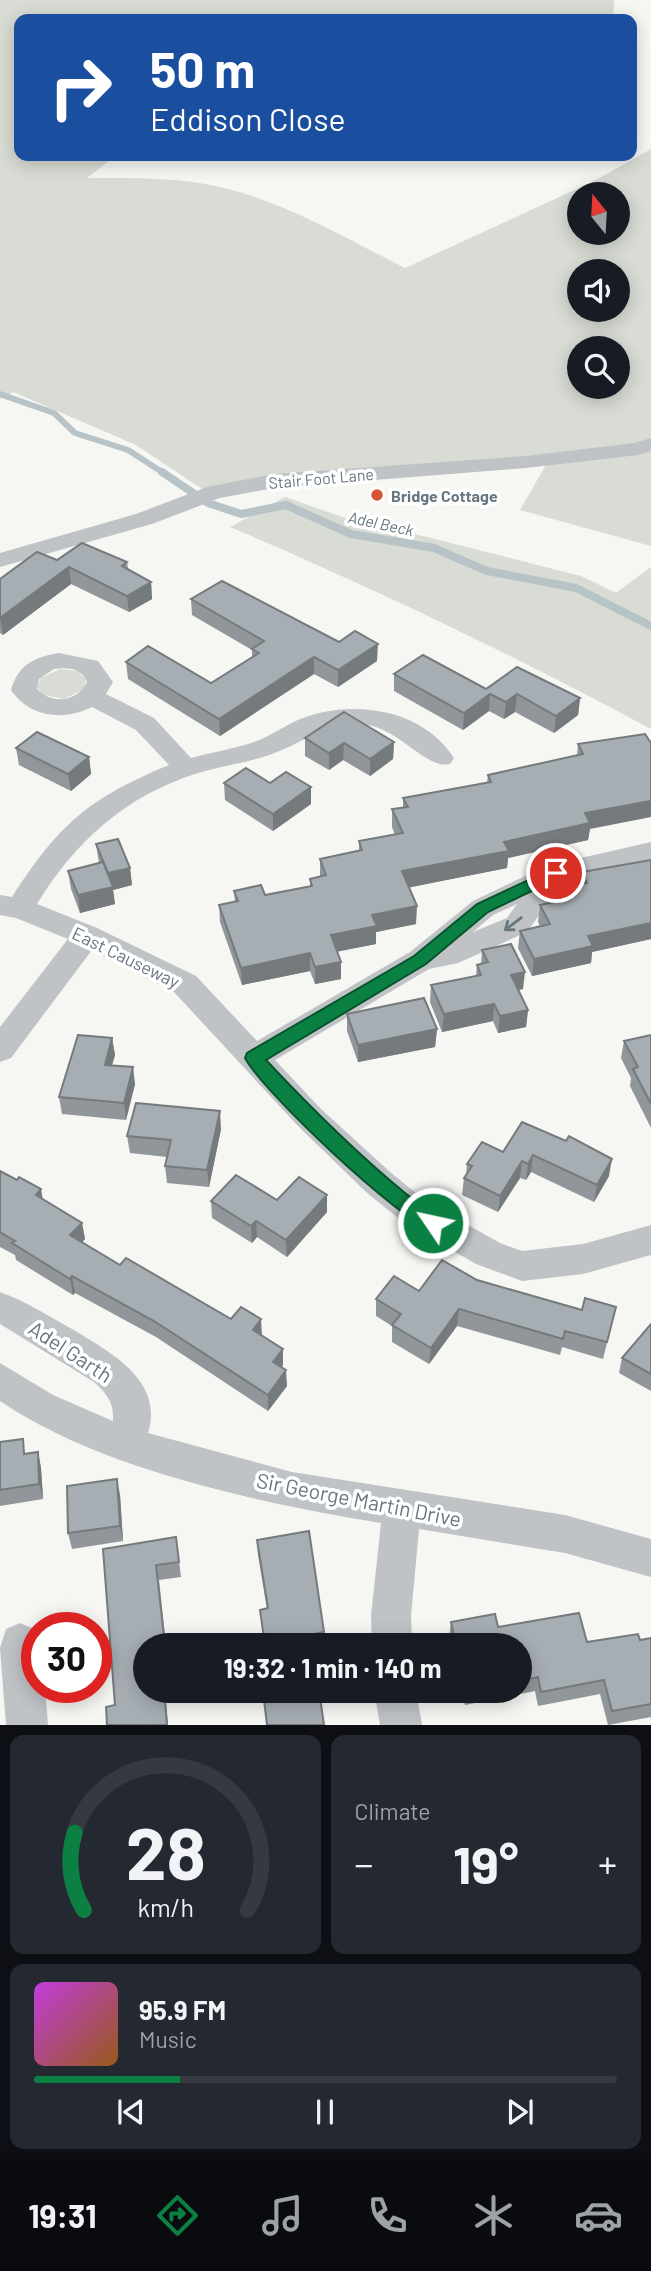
<!DOCTYPE html>
<html lang="en">
<head>
<meta charset="utf-8">
<style>
	body { margin:0; font-family:Barlow,sans-serif; background:#242831; color:#f1f3f6; height:100vh; display:flex; flex-direction:column; font-size:26px; white-space:nowrap }
	* { box-sizing:border-box; margin:0 }
	p { font-size:23px; color:#9ea1a6 }
	.icon { flex:none; width:38px; height:38px; fill:none; stroke:currentColor; stroke-width:2; stroke-linecap:round; stroke-linejoin:round }
	.map { position:relative; height:1725px; overflow:hidden }
	.drawer { display:flex; flex-direction:column; gap:10px; padding:10px; background:#0d0f14; flex:1 }
	.drawer>* { flex:none }
	.hud { position:absolute; left:14px; top:14px; width:623px; height:147px; border-radius:14px; box-shadow:0 4px 18px #0003; background:#1a4fa0; color:#fff; overflow:hidden }
	.needle { width:46px; rotate:342deg }
	.controls { position:absolute; left:567px; top:182px; display:grid; gap:14px }
	.controls a { display:grid; place-items:center; width:63px; height:63px; border-radius:50%; background:#171b24; box-shadow:0 4px 18px #0003; font-size:35px }
	.speed { position:absolute; left:21px; top:1612px; display:flex; gap:14px; font-size:35px; font-weight:700; text-align:center }
	.speed>* { display:grid; place-content:center; width:91px; height:91px; border-radius:50%; background:#171b24; box-shadow:0 4px 18px #0003; line-height:1 }
	.speed .limit { border:10px solid #d22; background:#fff; color:#111 }
	.pin { position:absolute; display:grid; place-items:center; width:60px; height:60px; color:#fff; margin:-30px; border:4px solid #fff; border-radius:50%; box-shadow:0 2px 7px #0007 }
	.me { position:absolute; width:77px; margin:-38px; rotate:304deg; stroke-linejoin:round; filter:drop-shadow(0 0 5px #0008) }
	.turn { display:flex; align-items:center; gap:24px; height:147px; padding:0 21px; font-size:32px }
	.turn .icon { width:91px; height:91px; stroke-width:2.5 }
	.turn b { display:block; font-size:49px; line-height:60px }
	.big { font-size:52px; font-weight:700; line-height:1.1 }
	.drawer .card { flex:1; display:flex; flex-direction:column; justify-content:center; gap:10px; min-width:0; padding:0 24px; border-radius:14px; background:#242831 }
	.drawer .dial { align-items:center; gap:0 }
	.dial svg { height:182px; overflow:visible; fill:none; stroke:#363941; stroke-width:7; stroke-linecap:round; text-anchor:middle }
	.dial text { fill:#f1f3f6; stroke:none }
	.song { display:flex; align-items:center; gap:21px }
	.cover { width:84px; height:84px; border-radius:10px; background:linear-gradient(135deg,hsl(290 70% 55%),hsl(30 70% 35%)) }
	.played { height:7px; border-radius:4px; background:linear-gradient(90deg,#0b8043 25%,#363941 25%) }
	.keys { display:flex; justify-content:space-around; direction:ltr }
	.heat { display:flex; justify-content:space-between; align-items:center; font-size:38px; direction:ltr }
	.drawer .tiles { flex:1; display:grid; gap:10px; grid-template-columns:1fr 1fr }
	.card:last-child { grid-column:span 2 }
	.trip { position:absolute; left:133px; top:1633px; width:399px; height:70px; border-radius:35px; background:#171b24; box-shadow:0 4px 18px #0003; font-weight:700; line-height:70px; text-align:center }
	.tab-bar { display:flex; height:112px; justify-content:space-around; align-items:center; background:#090b0e; color:#9ea1a6 }
	.tab-bar .icon { width:49px; height:49px }
	.tab-bar .current { color:#0b8043 }
	.tab-bar b { font-size:32px; color:#f1f3f6 }
	.map>svg:first-child { display:block }
	.green { fill:#d8dcd4; fill-rule:evenodd }
	.lines { fill:none; stroke-linecap:round; stroke-linejoin:round }
	.stream-far1 { stroke:#b7c3c6; stroke-width:6 }
	.stream { stroke:#b7c3c6; stroke-width:8 }
	.minor { fill:#bfc3c6; fill-rule:evenodd }
	.wall { fill:#90969a }
	.shaded-wall { fill:#757a7d }
	.building { fill:#a7aeb3; stroke:#757a7d; stroke-width:2 }
	.oneway { stroke:#677782 }
	.route { fill:#0b8043; stroke:#07532c; stroke-width:2 }
	.poi-dot { fill:#d55234; stroke:#fff; stroke-width:2.5 }
	.labels { text-anchor:middle; dominant-baseline:central; stroke-width:7; stroke-linejoin:round; paint-order:stroke }
	.far-street-label { font-size:16px; fill:#677782; stroke:#fff }
	.far-poi-label { font-size:16px; font-weight:bold; fill:#677782; stroke:#fff; text-anchor:start }
	.far-water-label { font-size:16px; font-style:italic; fill:#63787e; stroke:#fff }
	.street-label { font-size:18px; fill:#677782; stroke:#fff }
	.near-street-label { font-size:21px; fill:#677782; stroke:#fff }
</style>
</head>
<body>
<div class="map">
<svg width="651" height="1725" viewBox="0 0 651 1725">
	<rect width="100%" height="100%" fill="#f6f6f3"/>
	<g class="green">
		<path d="M0,0H614L613,19H19V156H115L87,178C132,178 177,177 220,187C286,202 345,238 405,268L594,181L651,149V546L520,510L551,456L202,489L136,445L13,392L0,399ZM579,194H618V233H579ZM579,271H618V310H579ZM579,348H618V387H579Z"/>
		<path d="M285,497L371,527L419,535L581,576L616,593L651,567V729C513,655 374,588 230,527Z"/>
		<polygon points="60,669 77,671 86,679 84,689 64,699 43,695 37,687 41,678"/>
	</g>
	<g class="lines">
		<polyline class="stream-far1" points="0,394 54,413 75,433 128,450 165,474"/>
		<polyline class="stream" points="162,472 208,503 241,514 286,505 351,534 434,548 487,571 576,588 651,626"/>
		<g class="minor">
			<polygon points="651,438 651,451 638,455 526,468 274,488 220,498 152,524 0,567 0,553 136,514 207,487 274,474 526,456 634,443"/>
			<path d="M59,653L98,661L113,682L106,694L154,718L191,758C212,752 234,749 254,742C272,736 286,724 303,718C354,699 423,709 454,758L450,764C427,770 399,729 367,725C328,720 306,742 272,754C247,763 220,766 195,774C124,797 75,842 37,904L97,928L196,976L257,1041L410,952L473,901L546,866L651,842V862L564,881L527,932L458,963L429,969L275,1060L320,1108L390,1172L427,1202L500,1243L522,1251L583,1244L651,1225V1255L583,1274L522,1281L476,1264L403,1222L366,1192L298,1126L174,992L92,950L11,1058L0,1062V1027L68,939L16,918L0,915V895L12,897C59,824 89,798 169,765L136,730L92,707C64,721 30,718 11,690C18,665 34,657 59,653ZM54,669C68,667 82,668 87,682C77,702 52,705 37,689L39,679ZM517,904L507,918L473,932L493,915Z"/>
			<path d="M0,1292C26,1301 48,1316 72,1329C108,1351 165,1380 148,1433L292,1472L565,1515L651,1539V1577L565,1553L419,1529L411,1616L412,1645H372L371,1616L381,1523C261,1503 101,1470 0,1401V1363L53,1395L113,1421C114,1402 107,1394 94,1382L0,1324Z"/>
			<polygon points="20,1623 34,1629 37,1634 37,1687 45,1687 48,1725 6,1725 0,1648 6,1629"/>
			<polygon points="374,1690 416,1690 422,1725 380,1725"/>
		</g>
	</g>
	<g class="wall">
		<polygon points="57,560 127,562 128,569 151,582 152,599 129,612 71,584 3,635 0,633 0,579"/>
		<polygon points="191,599 339,642 377,661 338,687 314,674 220,736 128,679 126,662 211,683 252,657 252,650 192,615"/>
		<polygon points="394,674 486,689 580,698 578,715 554,733 515,712 504,719 489,711 463,730 394,691"/>
		<polygon points="645,734 590,829 588,840 508,858 507,868 409,887 416,924 376,932 376,944 337,951 341,962 341,979 315,984 310,971 242,985 220,922 219,905 235,902 234,891 265,895 310,886 310,879 320,877 320,859 359,851 359,841 395,835 392,827 392,809 403,807 403,798 487,783 488,775 577,755 578,744"/>
		<polygon points="305,738 394,742 393,759 370,776 343,760 329,770 305,756"/>
		<polygon points="16,748 89,757 91,774 71,791 19,765"/>
		<polygon points="224,783 270,783 311,804 273,831 225,800"/>
		<polygon points="96,844 130,868 132,885 113,890 115,904 80,913 71,889 68,871 99,863"/>
		<polygon points="651,860 651,939 592,952 591,963 532,976 518,948 520,931 540,926 538,922 540,905 548,904 550,890 580,884 582,872"/>
		<polygon points="482,950 523,989 518,990 528,1010 526,1027 498,1033 493,1021 442,1032 430,1002 431,985 476,976 477,965 481,964"/>
		<polygon points="347,1014 437,1029 435,1047 358,1062 347,1031"/>
		<polygon points="651,1035 651,1128 630,1086 631,1078 621,1058 624,1041"/>
		<polygon points="112,1038 115,1055 112,1065 135,1084 126,1120 62,1114 59,1097"/>
		<polygon points="522,1122 609,1176 594,1202 531,1172 526,1180 520,1178 498,1212 462,1195 464,1178 466,1175 467,1164 503,1152"/>
		<polygon points="221,1129 209,1187 167,1183 165,1166 167,1157 130,1153 127,1136"/>
		<polygon points="0,1171 43,1199 82,1223 85,1239 82,1242 120,1265 231,1319 262,1335 283,1365 282,1367 287,1386 268,1411 156,1337 75,1293 73,1295 16,1260 15,1255 0,1247"/>
		<polygon points="277,1200 327,1212 287,1257 257,1237 252,1243 212,1218 211,1201"/>
		<polygon points="477,1280 582,1310 616,1307 603,1359 562,1347 560,1355 457,1326 429,1364 392,1342 392,1326 376,1316 376,1299"/>
		<polygon points="651,1324 651,1391 619,1373 622,1358"/>
		<polygon points="0,1442 27,1454 38,1452 41,1468 43,1499 0,1506"/>
		<polygon points="120,1495 123,1541 72,1549 68,1533"/>
		<polygon points="176,1537 181,1577 159,1580 166,1645 145,1645 115,1705 103,1549"/>
		<polygon points="257,1540 324,1632 324,1645 264,1645 260,1610 267,1609 258,1555"/>
		<polygon points="451,1622 498,1627 587,1642 640,1640 651,1638 651,1717 608,1725 600,1694 538,1706 535,1691 465,1705 461,1690 520,1690 520,1645 451,1645 449,1637"/>
	</g>
	<g class="shaded-wall">
		<polygon points="69,567 71,584 3,635 0,618"/>
		<polygon points="151,582 152,599 129,612 127,596"/>
		<polygon points="378,644 377,661 338,687 338,670"/>
		<polygon points="314,657 314,674 220,736 219,719"/>
		<polygon points="490,694 489,711 463,730 464,713"/>
		<polygon points="517,694 515,712 504,719 506,702"/>
		<polygon points="580,698 578,715 554,733 556,716"/>
		<polygon points="394,742 393,759 370,776 370,759"/>
		<polygon points="344,743 343,760 329,770 329,753"/>
		<polygon points="89,757 91,774 71,791 68,774"/>
		<polygon points="311,787 311,804 273,831 273,814"/>
		<polygon points="651,801 651,817 590,829 588,840 508,858 507,868 402,889 402,871 504,842 585,813"/>
		<polygon points="130,868 132,885 113,890 115,904 80,913 78,895 110,887 108,873"/>
		<polygon points="417,906 416,924 376,932 376,944 331,953 331,935 372,915"/>
		<polygon points="651,923 651,939 592,952 591,963 532,976 534,959 588,936"/>
		<polygon points="310,953 310,971 242,985 241,968"/>
		<polygon points="341,962 341,979 315,984 315,967"/>
		<polygon points="525,972 523,989 509,992 511,975"/>
		<polygon points="494,1004 493,1021 442,1032 444,1014"/>
		<polygon points="528,1010 526,1027 498,1033 500,1016"/>
		<polygon points="437,1029 435,1047 358,1062 358,1045"/>
		<polygon points="112,1038 115,1055 107,1082 105,1065"/>
		<polygon points="133,1067 135,1084 126,1120 124,1103"/>
		<polygon points="220,1111 221,1129 209,1187 207,1170"/>
		<polygon points="533,1155 531,1172 526,1180 528,1164"/>
		<polygon points="612,1159 609,1176 594,1202 597,1185"/>
		<polygon points="522,1161 520,1178 498,1212 500,1196"/>
		<polygon points="41,1189 44,1206 36,1195"/>
		<polygon points="327,1195 327,1212 287,1257 286,1240"/>
		<polygon points="256,1221 257,1237 252,1243 251,1226"/>
		<polygon points="82,1223 85,1239 73,1252 70,1235"/>
		<polygon points="72,1276 75,1293 73,1295 70,1279"/>
		<polygon points="459,1309 457,1326 429,1364 431,1348"/>
		<polygon points="261,1319 262,1336 253,1330"/>
		<polygon points="283,1349 283,1365 274,1378 273,1362"/>
		<polygon points="286,1370 287,1386 268,1411 268,1395"/>
		<polygon points="38,1452 41,1468 43,1499 39,1484"/>
		<polygon points="117,1479 120,1495 123,1541 120,1526"/>
		<polygon points="164,1690 165,1690 168,1725 167,1725"/>
	</g>
	<g class="building">
		<polygon points="82,543 127,562 122,566 151,582 127,596 69,567 0,618 0,579 37,552 57,560"/>
		<polygon points="222,581 339,642 355,631 378,644 338,670 314,657 219,719 126,662 148,646 211,683 259,653 252,649 264,641 191,599"/>
		<polygon points="423,655 486,689 517,667 580,698 556,716 517,694 506,702 490,694 464,713 394,674"/>
		<polygon points="344,712 394,742 370,759 344,743 329,753 305,738"/>
		<polygon points="37,732 89,757 68,774 16,748"/>
		<polygon points="645,734 651,743 651,801 585,813 590,823 504,842 509,851 402,871 417,906 372,915 377,926 331,935 341,962 315,967 310,953 241,968 219,905 238,901 234,891 261,885 265,895 312,886 310,879 326,875 320,859 362,850 359,841 403,833 392,809 408,807 403,798 491,782 488,775 583,754 578,744"/>
		<polygon points="246,768 270,783 286,772 311,787 273,814 224,783"/>
		<polygon points="118,839 130,868 108,873 96,844"/>
		<polygon points="651,860 651,923 588,936 593,946 534,959 520,931 550,924 540,905 554,902 550,890 587,883 582,872"/>
		<polygon points="103,862 113,887 78,895 68,871"/>
		<polygon points="511,944 525,972 511,975 528,1010 500,1016 494,1004 444,1014 431,985 481,975 477,965 488,962 482,950"/>
		<polygon points="424,998 437,1029 358,1045 347,1014"/>
		<polygon points="78,1035 112,1038 105,1065 133,1067 124,1103 59,1097"/>
		<polygon points="651,1035 651,1104 633,1069 638,1067 624,1041"/>
		<polygon points="136,1103 220,1111 207,1170 165,1166 171,1140 127,1136"/>
		<polygon points="522,1122 566,1141 569,1136 612,1159 597,1185 533,1155 528,1164 522,1161 500,1196 464,1178 472,1166 467,1164 482,1142 503,1152"/>
		<polygon points="0,1171 17,1180 19,1177 41,1189 36,1195 82,1223 70,1235 120,1265 126,1258 231,1319 241,1307 261,1319 253,1330 283,1349 273,1362 286,1370 268,1395 154,1321 72,1276 70,1279 12,1243 15,1241 0,1232"/>
		<polygon points="236,1175 277,1200 299,1177 327,1195 286,1240 256,1221 251,1226 211,1201"/>
		<polygon points="442,1260 477,1280 582,1310 585,1298 616,1307 607,1342 565,1331 563,1339 459,1309 431,1348 392,1325 401,1314 376,1299 394,1276 419,1291"/>
		<polygon points="651,1324 651,1374 622,1358"/>
		<polygon points="23,1439 24,1454 38,1452 39,1484 0,1490 0,1442"/>
		<polygon points="117,1479 120,1526 68,1533 67,1486"/>
		<polygon points="309,1531 324,1632 317,1633 319,1645 265,1645 260,1610 268,1608 257,1540"/>
		<polygon points="176,1537 179,1562 156,1565 165,1645 145,1645 145,1690 164,1690 167,1725 107,1725 106,1707 115,1705 103,1549"/>
		<polygon points="579,1613 587,1642 638,1634 640,1640 651,1638 651,1704 612,1711 604,1680 541,1692 538,1677 520,1681 520,1645 456,1645 451,1622 495,1614 498,1627"/>
		<polygon points="319,1690 324,1725 267,1725 263,1691"/>
	</g>
	<defs><path id="oneway-shaft" d="M-6 0H5M1.5-3L5.5 0L1.5 3" fill="none" stroke-width="1.6" stroke-linecap="round" stroke-linejoin="round" transform="scale(1.75)"/></defs>
	<use class="oneway" href="#oneway-shaft" transform="translate(513 924) rotate(143)"/>
	<path class="route" d="M556,867L561,869V877L488,912L426,964L266,1060C310,1107 355,1152 405,1193C416,1202 437,1211 443,1223L440,1228L433,1231C398,1219 263,1092 245,1058L247,1053L414,956L477,904Z"/>
	<circle class="poi-dot" cx="377" cy="495" r="7"/>
	<g class="labels">
		<g class="far-street-label">
			<text transform="translate(321 478) rotate(-5)">Stair Foot Lane</text>
		</g>
		<g class="far-poi-label">
			<text x="391" y="495">Bridge Cottage</text>
		</g>
		<g class="far-water-label">
			<text transform="translate(381 523) rotate(12)">Adel Beck</text>
		</g>
		<g class="street-label">
			<text transform="translate(126 957) rotate(26)">East Causeway</text>
		</g>
		<g class="near-street-label">
			<text transform="translate(71 1351) rotate(33)">Adel Garth</text>
			<text transform="translate(359 1499) rotate(11)">Sir George Martin Drive</text>
		</g>
	</g>
</svg>
<div class="controls">
<a><svg class="needle" viewBox="-14 -14 28 28"><path d="M0-13l5 13h-10z" fill="#e53935"/><path d="M0 13l5-13h-10z" fill="#9ea1a6"/></svg></a>
<a><svg class="icon" aria-label="sound" viewBox="0 0 24 24"><path d="M4 9h4l5-4v14l-5-4H4zM17 9q2 3 0 6"/></svg></a>
<a><svg class="icon" aria-label="search" viewBox="0 0 24 24"><circle cx="10" cy="10" r="6"/><path d="M15 15l6 6"/></svg></a>
</div>
<div class="speed"><div class="limit">30</div></div>
<div class="pin" style="left:556px;top:873px;background:#d93025"><svg class="icon" aria-label="arrive" viewBox="0 0 24 24"><path d="M6 21V4h12l-3 4 3 4H6"/></svg></div>
<svg class="me" style="left:433px;top:1223px" viewBox="-20 -20 40 40"><circle r="17" fill="#0b8043" stroke="#fff" stroke-width="3"/><path d="M0-11L8 9 0 5-8 9z" fill="#fff"/></svg>
<div class="trip">19:32 · 1 min · 140 m</div>
<div class="hud">
<div class="turn"><svg class="icon" aria-label="right" viewBox="0 0 24 24"><path d="M7 20v-9h11M14 6l5 5-5 5"/></svg><div><b>50 m</b>Eddison Close</div></div>
</div>
</div>
<section class="drawer">
<div class="tiles">
<div class="card dial"><svg viewBox="0 0 100 80">
<path d="M14 69A42 42 0 1 1 86 69"/>
<path d="M14 69A42 42 0 0 1 10 35" stroke="#0b8043"/>
<text x="50" y="56" font-size="32" font-weight="700">28</text>
<text x="50" y="72" font-size="11">km/h</text>
</svg></div>
<div class="card"><p>Climate</p>
<div class="heat"><a>−</a><b class="big">19°</b><a>+</a></div>
</div>
<div class="card">
<div class="song"><i class="cover"></i><div><b>95.9 FM</b><p>Music</p></div></div>
<div class="played"></div>
<div class="keys"><svg class="icon" aria-label="previous" viewBox="0 0 24 24"><path d="M18 5L8 12l10 7zM5 5v14"/></svg><svg class="icon" aria-label="pause" viewBox="0 0 24 24"><path d="M8 5v14M16 5v14"/></svg><svg class="icon" aria-label="next" viewBox="0 0 24 24"><path d="M6 5l10 7-10 7zM19 5v14"/></svg></div>
</div>
</div>
</section>
<nav class="tab-bar">
<b>19:31</b>
<svg class="icon current" aria-label="directions" viewBox="0 0 24 24"><path d="M12 3l9 9-9 9-9-9zM9 14v-3h6M13 9l2 2-2 2"/></svg>
<svg class="icon" aria-label="music" viewBox="0 0 24 24"><path d="M9 18V5l10-2v13"/><circle cx="6" cy="18" r="3"/><circle cx="16" cy="16" r="3"/></svg>
<svg class="icon" aria-label="phone" viewBox="0 0 24 24"><path d="M5 4h4l2 5-3 2q2 4 5 5l2-3 5 2v4C11 20 4 13 5 4z"/></svg>
<svg class="icon" aria-label="climate" viewBox="0 0 24 24"><path d="M12 3v18M4 7l16 10M4 17L20 7"/></svg>
<svg class="icon" aria-label="car" viewBox="0 0 24 24"><path d="M5 17H2v-5l4-1 3-4h7l3 4 3 1v5h-3M9 17h6M6 11h13"/><circle cx="7" cy="17" r="2"/><circle cx="17" cy="17" r="2"/></svg>
</nav>
</body>
</html>
